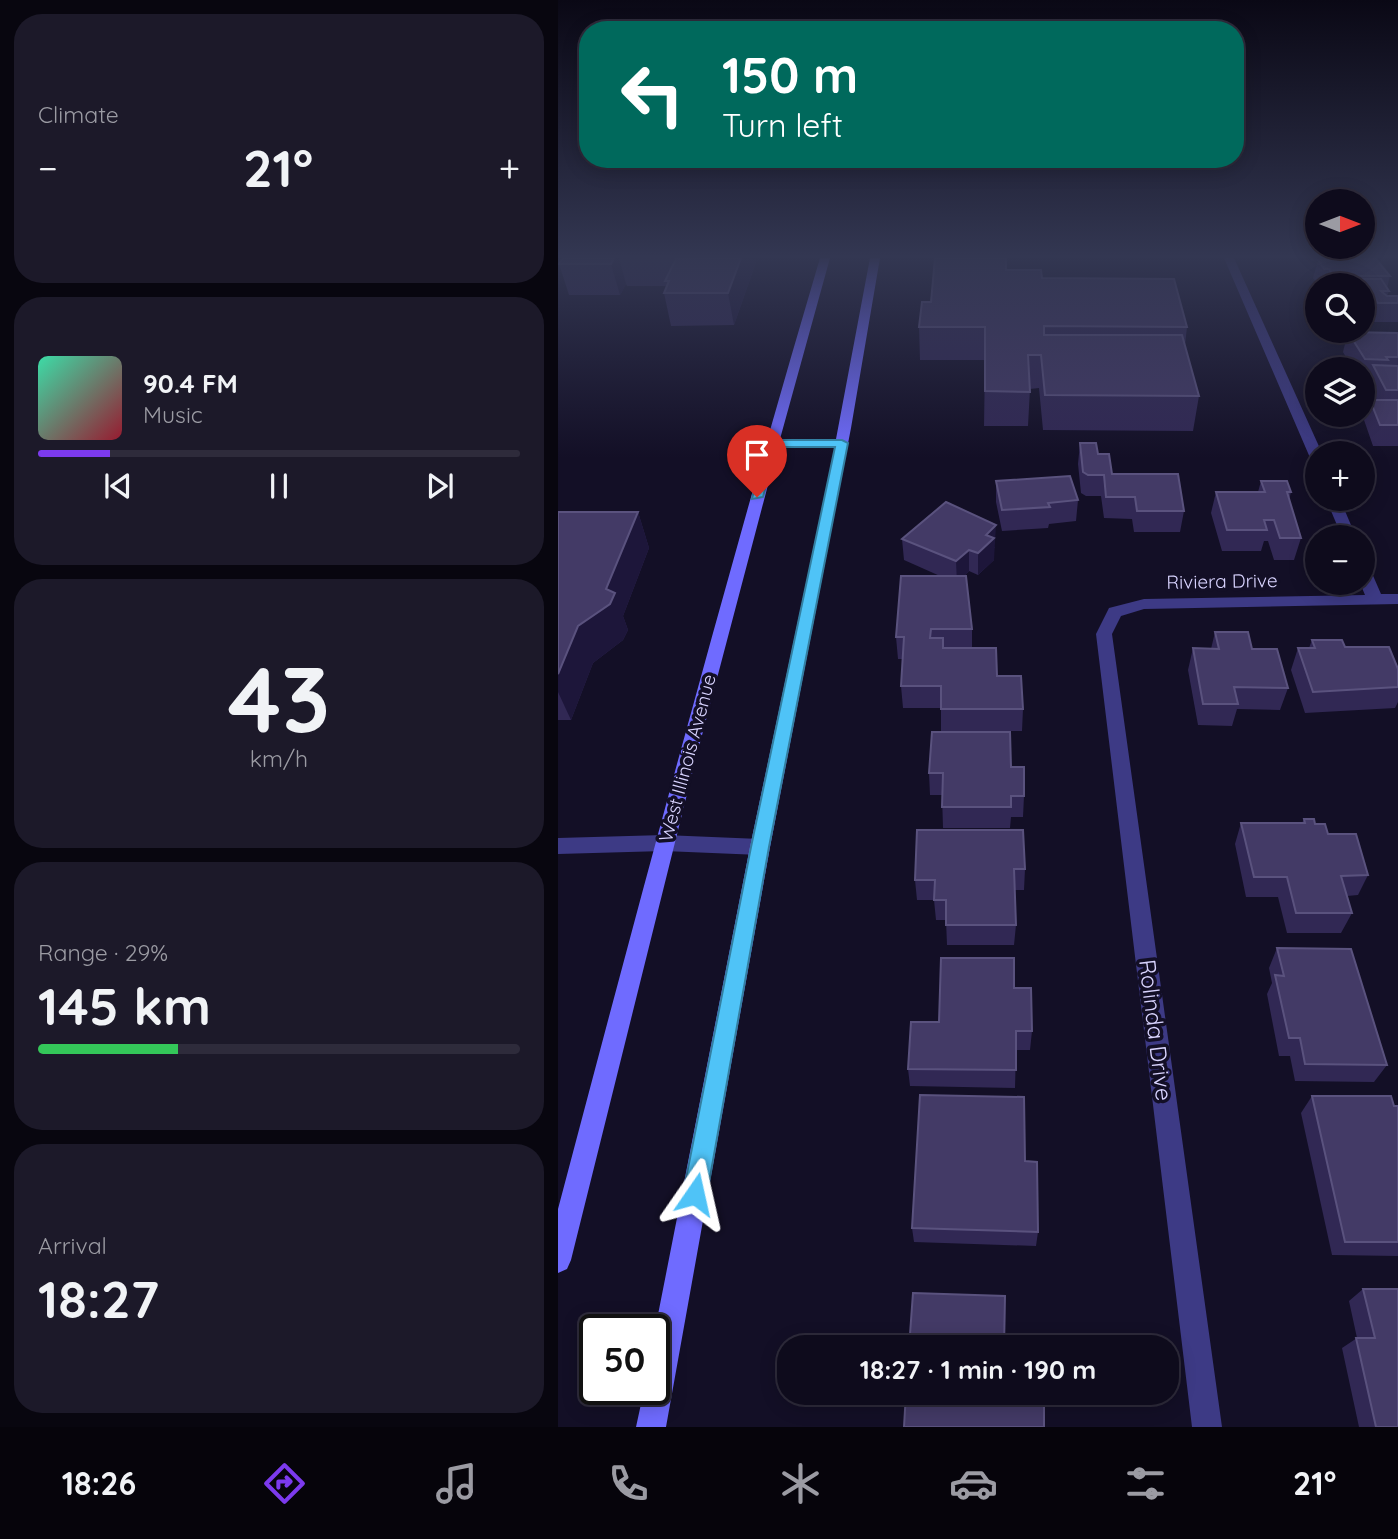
<!DOCTYPE html>
<html lang="en">
<head>
<meta charset="utf-8">
<style>
	body { margin:0; font-family:Quicksand,sans-serif; background:#1c1929; color:#f1f3f6; height:100vh; display:flex; flex-direction:column; font-size:26px; white-space:nowrap }
	* { box-sizing:border-box; margin:0 }
	p { font-size:23px; color:#9b9ba3 }
	.icon { flex:none; width:38px; height:38px; fill:none; stroke:currentColor; stroke-width:2; stroke-linecap:round; stroke-linejoin:round }
	.map { position:relative; flex:1; overflow:hidden }
	.side { display:flex; flex-direction:column; gap:14px; padding:14px; background:#08060f; width:558px }
	.side>* { flex:none }
	.guide { position:absolute; left:21px; top:21px; width:665px; height:147px; border-radius:28px; box-shadow:0 4px 18px #0003,0 0 0 2px #2e2b3b; background:#00695c; color:#fff; overflow:hidden }
	.needle { width:46px; rotate:90deg }
	.buttons { position:absolute; left:747px; top:189px; display:grid; gap:14px }
	.buttons a { display:grid; place-items:center; width:70px; height:70px; border-radius:50%; background:#0e0b1c; box-shadow:0 4px 18px #0003,0 0 0 2px #2e2b3b; font-size:35px }
	.speed { position:absolute; left:21px; top:1314px; display:flex; gap:14px; font-size:35px; font-weight:700; text-align:center }
	.speed>* { display:grid; place-content:center; width:91px; height:91px; border-radius:50%; background:#0e0b1c; box-shadow:0 4px 18px #0003,0 0 0 2px #2e2b3b; line-height:1 }
	.speed .limit { border:4px solid #111; border-radius:10px; background:#fff; color:#111 }
	.pin { position:absolute; display:grid; place-items:center; width:60px; height:60px; color:#fff; margin:-72px -30px; border-radius:50% 50% 50% 0; rotate:-45deg; box-shadow:0 0 7px #0007 }
	.pin .icon { rotate:45deg }
	.me { position:absolute; width:77px; margin:-38px; rotate:11deg; stroke-linejoin:round; filter:drop-shadow(0 0 5px #0008) }
	.turn { display:flex; align-items:center; gap:24px; height:147px; padding:0 28px; font-size:32px }
	.turn .icon { width:91px; height:91px; stroke-width:2.5 }
	.turn b { display:block; font-size:49px; line-height:60px }
	.big { font-size:52px; font-weight:700; line-height:1.1 }
	.side .card { flex:1; display:flex; flex-direction:column; justify-content:center; gap:10px; min-width:0; padding:0 24px; border-radius:28px; background:#1c1929 }
	.side .dial { align-items:center; gap:0 }
	.dial b { font-size:91px; line-height:1 }
	.song { display:flex; align-items:center; gap:21px }
	.cover { width:84px; height:84px; border-radius:10px; background:linear-gradient(135deg,hsl(160 70% 55%),hsl(350 70% 35%)) }
	.played { height:7px; border-radius:4px; background:linear-gradient(90deg,#7c3aed 15%,#2e2b3b 15%) }
	.keys { display:flex; justify-content:space-around; direction:ltr }
	.heat { display:flex; justify-content:space-between; align-items:center; font-size:38px; direction:ltr }
	.charge { height:10px; border-radius:5px; background:linear-gradient(90deg,#34c759 29%,#2e2b3b 0) }
	.trip { position:absolute; left:219px; top:1335px; width:402px; height:70px; border-radius:28px; background:#0e0b1c; box-shadow:0 4px 18px #0003,0 0 0 2px #2e2b3b; font-weight:700; line-height:70px; text-align:center }
	.tab-bar { display:flex; height:112px; justify-content:space-around; align-items:center; background:#06040b; color:#9b9ba3 }
	.tab-bar .icon { width:49px; height:49px }
	.tab-bar .on { color:#7c3aed }
	.tab-bar b { font-size:32px; color:#f1f3f6 }
	main { display:flex; flex:1; min-height:0 }
	.map>svg:first-child { display:block }
	.lines { fill:none; stroke-linecap:round; stroke-linejoin:round }
	.minor { fill:#3d3a85; fill-rule:evenodd }
	.secondary { fill:#6f6bff; fill-rule:evenodd }
	.wall { fill:#312854 }
	.shaded-wall { fill:#1d163a }
	.building { fill:#433a66; stroke:#5a527e; stroke-width:2 }
	.route { fill:#4fc3f7; stroke:#337fa1; stroke-width:2 }
	.labels { text-anchor:middle; dominant-baseline:central; stroke-width:7; stroke-linejoin:round; paint-order:stroke }
	.street-label { font-size:19px; fill:#d9d4ff; stroke:#130f26 }
	.near-street-label { font-size:23px; fill:#d9d4ff; stroke:#130f26 }
</style>
</head>
<body>
<main>
<section class="side">
<div class="card"><p>Climate</p>
<div class="heat"><a>−</a><b class="big">21°</b><a>+</a></div>
</div>
<div class="card">
<div class="song"><i class="cover"></i><div><b>90.4 FM</b><p>Music</p></div></div>
<div class="played"></div>
<div class="keys"><svg class="icon" aria-label="previous" viewBox="0 0 24 24"><path d="M18 5L8 12l10 7zM5 5v14"/></svg><svg class="icon" aria-label="pause" viewBox="0 0 24 24"><path d="M8 5v14M16 5v14"/></svg><svg class="icon" aria-label="next" viewBox="0 0 24 24"><path d="M6 5l10 7-10 7zM19 5v14"/></svg></div>
</div>
<div class="card dial"><b>43</b><p>km/h</p></div>
<div class="card"><p>Range · 29%</p><b class="big">145 km</b><div class="charge"></div></div>
<div class="card"><p>Arrival</p><b class="big">18:27</b></div>
</section>
<div class="map">
<svg width="840" height="1427" viewBox="0 0 840 1427">
	<rect width="100%" height="100%" fill="#130f26"/>
	<g class="lines">
		<g class="minor">
			<polygon points="666,258 676,258 764,453 760,453 760,464 753,460"/>
			<polygon points="768,499 782,499 798,537 784,537"/>
			<polygon points="805,566 813,571 823,594 840,594 840,604 586,609 563,616 554,634 664,1427 634,1427 538,634 551,608 586,599 807,595 802,583 805,583"/>
			<polygon points="106,835 202,839 209,841 212,847 209,853 202,855 106,851 0,854 0,838"/>
		</g>
		<path class="secondary" d="M262,258H272L222,439H278L312,258H322L293,428L212,847L108,1427H78L86,1390H96V1335L192,847L277,447H220L138,758L13,1260L9,1269L0,1273V1209C84,891 169,573 262,258Z"/>
	</g>
	<g class="wall">
		<polygon points="5,258 198,258 198,262 176,325 113,326 106,293 108,286 69,286 68,284 62,295 11,295 1,264"/>
		<polygon points="752,258 797,258 832,276 829,288 831,291 829,296 840,296 840,322 814,322 811,317 805,317 805,285 760,285 755,278 760,261 753,261"/>
		<polygon points="448,270 484,278 629,327 627,345 641,396 635,431 485,430 481,388 472,389 470,426 426,426 427,360 362,360 361,327 373,302"/>
		<polygon points="790,332 840,333 840,446 815,446 806,420 812,400 816,400 808,385 810,379 805,379 805,369 795,369 785,352"/>
		<polygon points="522,443 540,454 554,474 626,511 622,532 576,532 574,519 546,518 543,496 528,496 523,493 520,464"/>
		<polygon points="438,481 520,500 518,521 491,524 490,528 444,531 438,502"/>
		<polygon points="703,481 733,492 731,500 743,538 736,560 716,560 710,541 706,541 703,551 664,551 653,513 658,492 700,492"/>
		<polygon points="0,512 80,512 91,548 65,616 70,630 65,640 35,663 13,720 0,720"/>
		<polygon points="344,539 437,547 436,548 436,560 420,575 411,571 406,576 414,629 414,648 439,676 465,709 464,731 383,731 383,708 345,708 343,686 345,659 340,659 338,637 382,576 346,560"/>
		<polygon points="657,632 694,649 730,688 722,710 679,709 674,726 640,725 630,670 635,648 653,649"/>
		<polygon points="754,640 787,647 839,667 840,665 840,702 837,708 747,713 733,670 740,648 751,648"/>
		<polygon points="453,767 466,796 465,817 453,817 452,828 385,828 384,795 372,795 371,773"/>
		<polygon points="746,819 757,824 770,834 810,875 800,895 789,896 794,913 783,933 729,933 720,897 688,897 677,844 683,823 744,823"/>
		<polygon points="359,830 467,869 466,890 456,890 458,925 456,945 389,945 388,920 378,920 376,900 359,900 357,880"/>
		<polygon points="719,948 829,1065 816,1082 737,1081 732,1056 721,1056 709,994 714,983 711,968"/>
		<polygon points="381,1022 474,1031 472,1050 458,1050 457,1088 352,1086 350,1069"/>
		<polygon points="754,1096 840,1106 840,1256 774,1255 743,1113"/>
		<polygon points="467,1161 480,1232 478,1246 356,1242 354,1228"/>
		<polygon points="805,1289 840,1427 801,1427 784,1348 799,1338 791,1301"/>
	</g>
	<g class="shaded-wall">
		<polygon points="56,258 61,258 68,284 62,295 53,264"/>
		<polygon points="183,258 198,258 198,262 176,325 170,293"/>
		<polygon points="80,512 91,548 65,616 70,630 65,640 35,663 13,720 0,692 0,674 20,626 48,589"/>
		<polygon points="438,525 436,560 420,575 420,553 428,535"/>
		<polygon points="411,550 411,571 399,583 398,561"/>
	</g>
	<g class="building">
		<polygon points="5,258 56,258 53,264 1,264"/>
		<polygon points="183,258 170,293 106,293 111,281 107,281 118,259"/>
		<polygon points="377,258 448,258 448,270 483,270 484,278 616,279 629,327 486,326 486,335 624,335 641,396 487,395 483,355 470,355 472,392 427,391 427,327 361,327 364,302 373,302"/>
		<polygon points="818,259 832,276 775,276 771,269 766,269 760,260"/>
		<polygon points="775,279 823,279 831,291 823,291 829,296 840,296 840,303 820,303 816,298 805,298 805,285 778,285"/>
		<polygon points="790,332 840,333 840,357 828,357 830,360 807,359"/>
		<polygon points="815,365 840,366 840,390 828,390"/>
		<polygon points="812,400 840,400 840,425 822,425"/>
		<polygon points="522,443 538,443 540,454 551,454 554,474 620,474 626,511 579,511 577,497 548,497 546,475 530,475 525,472"/>
		<polygon points="512,476 520,500 490,503 492,507 444,510 438,481"/>
		<polygon points="703,481 729,481 733,492 729,492 743,538 722,538 716,520 706,520 709,530 669,530 658,492 707,492"/>
		<polygon points="388,502 438,525 428,535 436,538 420,553 411,550 398,561 344,539"/>
		<polygon points="0,512 80,512 48,589 57,593 52,604 20,626 0,674"/>
		<polygon points="343,576 408,576 414,629 373,629 372,638 385,638 385,648 438,648 439,676 463,676 465,709 383,709 383,686 343,686 346,637 338,637"/>
		<polygon points="657,632 690,632 694,649 719,649 730,688 676,687 680,704 645,704 635,648 661,649"/>
		<polygon points="754,640 784,640 787,647 831,647 840,669 840,687 755,692 740,648 757,648"/>
		<polygon points="374,732 452,732 453,767 466,767 466,796 453,796 453,807 384,807 385,773 371,773"/>
		<polygon points="746,819 756,819 757,824 767,824 770,834 798,834 810,875 783,876 794,913 738,913 729,877 696,877 683,823 747,823"/>
		<polygon points="359,830 465,830 467,869 456,869 458,925 388,925 388,900 376,900 377,880 357,880"/>
		<polygon points="719,948 793,949 829,1065 747,1064 742,1038 731,1038 717,975 726,976"/>
		<polygon points="383,958 456,958 456,988 473,988 474,1031 458,1031 458,1070 350,1069 353,1022 381,1022"/>
		<polygon points="362,1095 466,1097 467,1161 479,1162 480,1232 354,1228"/>
		<polygon points="754,1096 833,1096 836,1106 840,1106 840,1242 787,1242"/>
		<polygon points="805,1289 840,1289 840,1427 818,1427 798,1338 817,1338"/>
		<polygon points="355,1293 447,1296 446,1348 351,1348"/>
		<polygon points="348,1393 486,1393 486,1427 346,1427"/>
	</g>
	<linearGradient id="sky" x2="0" y2="1"><stop stop-color="#0a0815"/><stop offset="0.56" stop-color="#333752"/><stop offset="1" stop-color="#333752" stop-opacity="0"/></linearGradient>
	<rect width="840" height="458" fill="url(#sky)"/>
	<polygon class="route" points="213,440 284,440 290,443 211,847 149,1194 145,1202 137,1205 129,1202 125,1194 193,847 277,447 218,447 205,497 194,499 207,443"/>
	<g class="labels">
		<g class="street-label">
			<text transform="translate(664 581) rotate(-1)">Riviera Drive</text>
			<text transform="translate(129 758) rotate(-75)">West Illinois Avenue</text>
		</g>
		<g class="near-street-label">
			<text transform="translate(598 1030) rotate(83)">Rolinda Drive</text>
		</g>
	</g>
</svg>
<div class="buttons">
<a><svg class="needle" viewBox="-14 -14 28 28"><path d="M0-13l5 13h-10z" fill="#e53935"/><path d="M0 13l5-13h-10z" fill="#9b9ba3"/></svg></a>
<a><svg class="icon" aria-label="search" viewBox="0 0 24 24"><circle cx="10" cy="10" r="6"/><path d="M15 15l6 6"/></svg></a>
<a><svg class="icon" aria-label="layers" viewBox="0 0 24 24"><path d="M12 4l9 5-9 5-9-5zM3 14l9 5 9-5"/></svg></a>
<a>+</a>
<a>−</a>
</div>
<div class="speed"><div class="limit">50</div></div>
<div class="pin" style="left:199px;top:497px;background:#d93025"><svg class="icon" aria-label="arrive" viewBox="0 0 24 24"><path d="M6 21V4h12l-3 4 3 4H6"/></svg></div>
<svg class="me" style="left:137px;top:1194px" viewBox="-20 -20 40 40"><path d="M0-17L14 15 0 8-14 15z" fill="#4fc3f7" stroke="#fff" stroke-width="4"/></svg>
<div class="trip">18:27 · 1 min · 190 m</div>
<div class="guide">
<div class="turn"><svg class="icon" aria-label="left" viewBox="0 0 24 24"><path d="M17 20v-9H6M10 6l-5 5 5 5"/></svg><div><b>150 m</b>Turn left</div></div>
</div>
</div>
</main>
<nav class="tab-bar">
<b>18:26</b>
<svg class="icon on" aria-label="directions" viewBox="0 0 24 24"><path d="M12 3l9 9-9 9-9-9zM9 14v-3h6M13 9l2 2-2 2"/></svg>
<svg class="icon" aria-label="music" viewBox="0 0 24 24"><path d="M9 18V5l10-2v13"/><circle cx="6" cy="18" r="3"/><circle cx="16" cy="16" r="3"/></svg>
<svg class="icon" aria-label="phone" viewBox="0 0 24 24"><path d="M5 4h4l2 5-3 2q2 4 5 5l2-3 5 2v4C11 20 4 13 5 4z"/></svg>
<svg class="icon" aria-label="climate" viewBox="0 0 24 24"><path d="M12 3v18M4 7l16 10M4 17L20 7"/></svg>
<svg class="icon" aria-label="car" viewBox="0 0 24 24"><path d="M5 17H2v-5l4-1 3-4h7l3 4 3 1v5h-3M9 17h6M6 11h13"/><circle cx="7" cy="17" r="2"/><circle cx="17" cy="17" r="2"/></svg>
<svg class="icon" aria-label="filters" viewBox="0 0 24 24"><path d="M4 7h16M4 17h16"/><circle cx="9" cy="7" r="2"/><circle cx="15" cy="17" r="2"/></svg>
<b>21°</b>
</nav>
</body>
</html>
